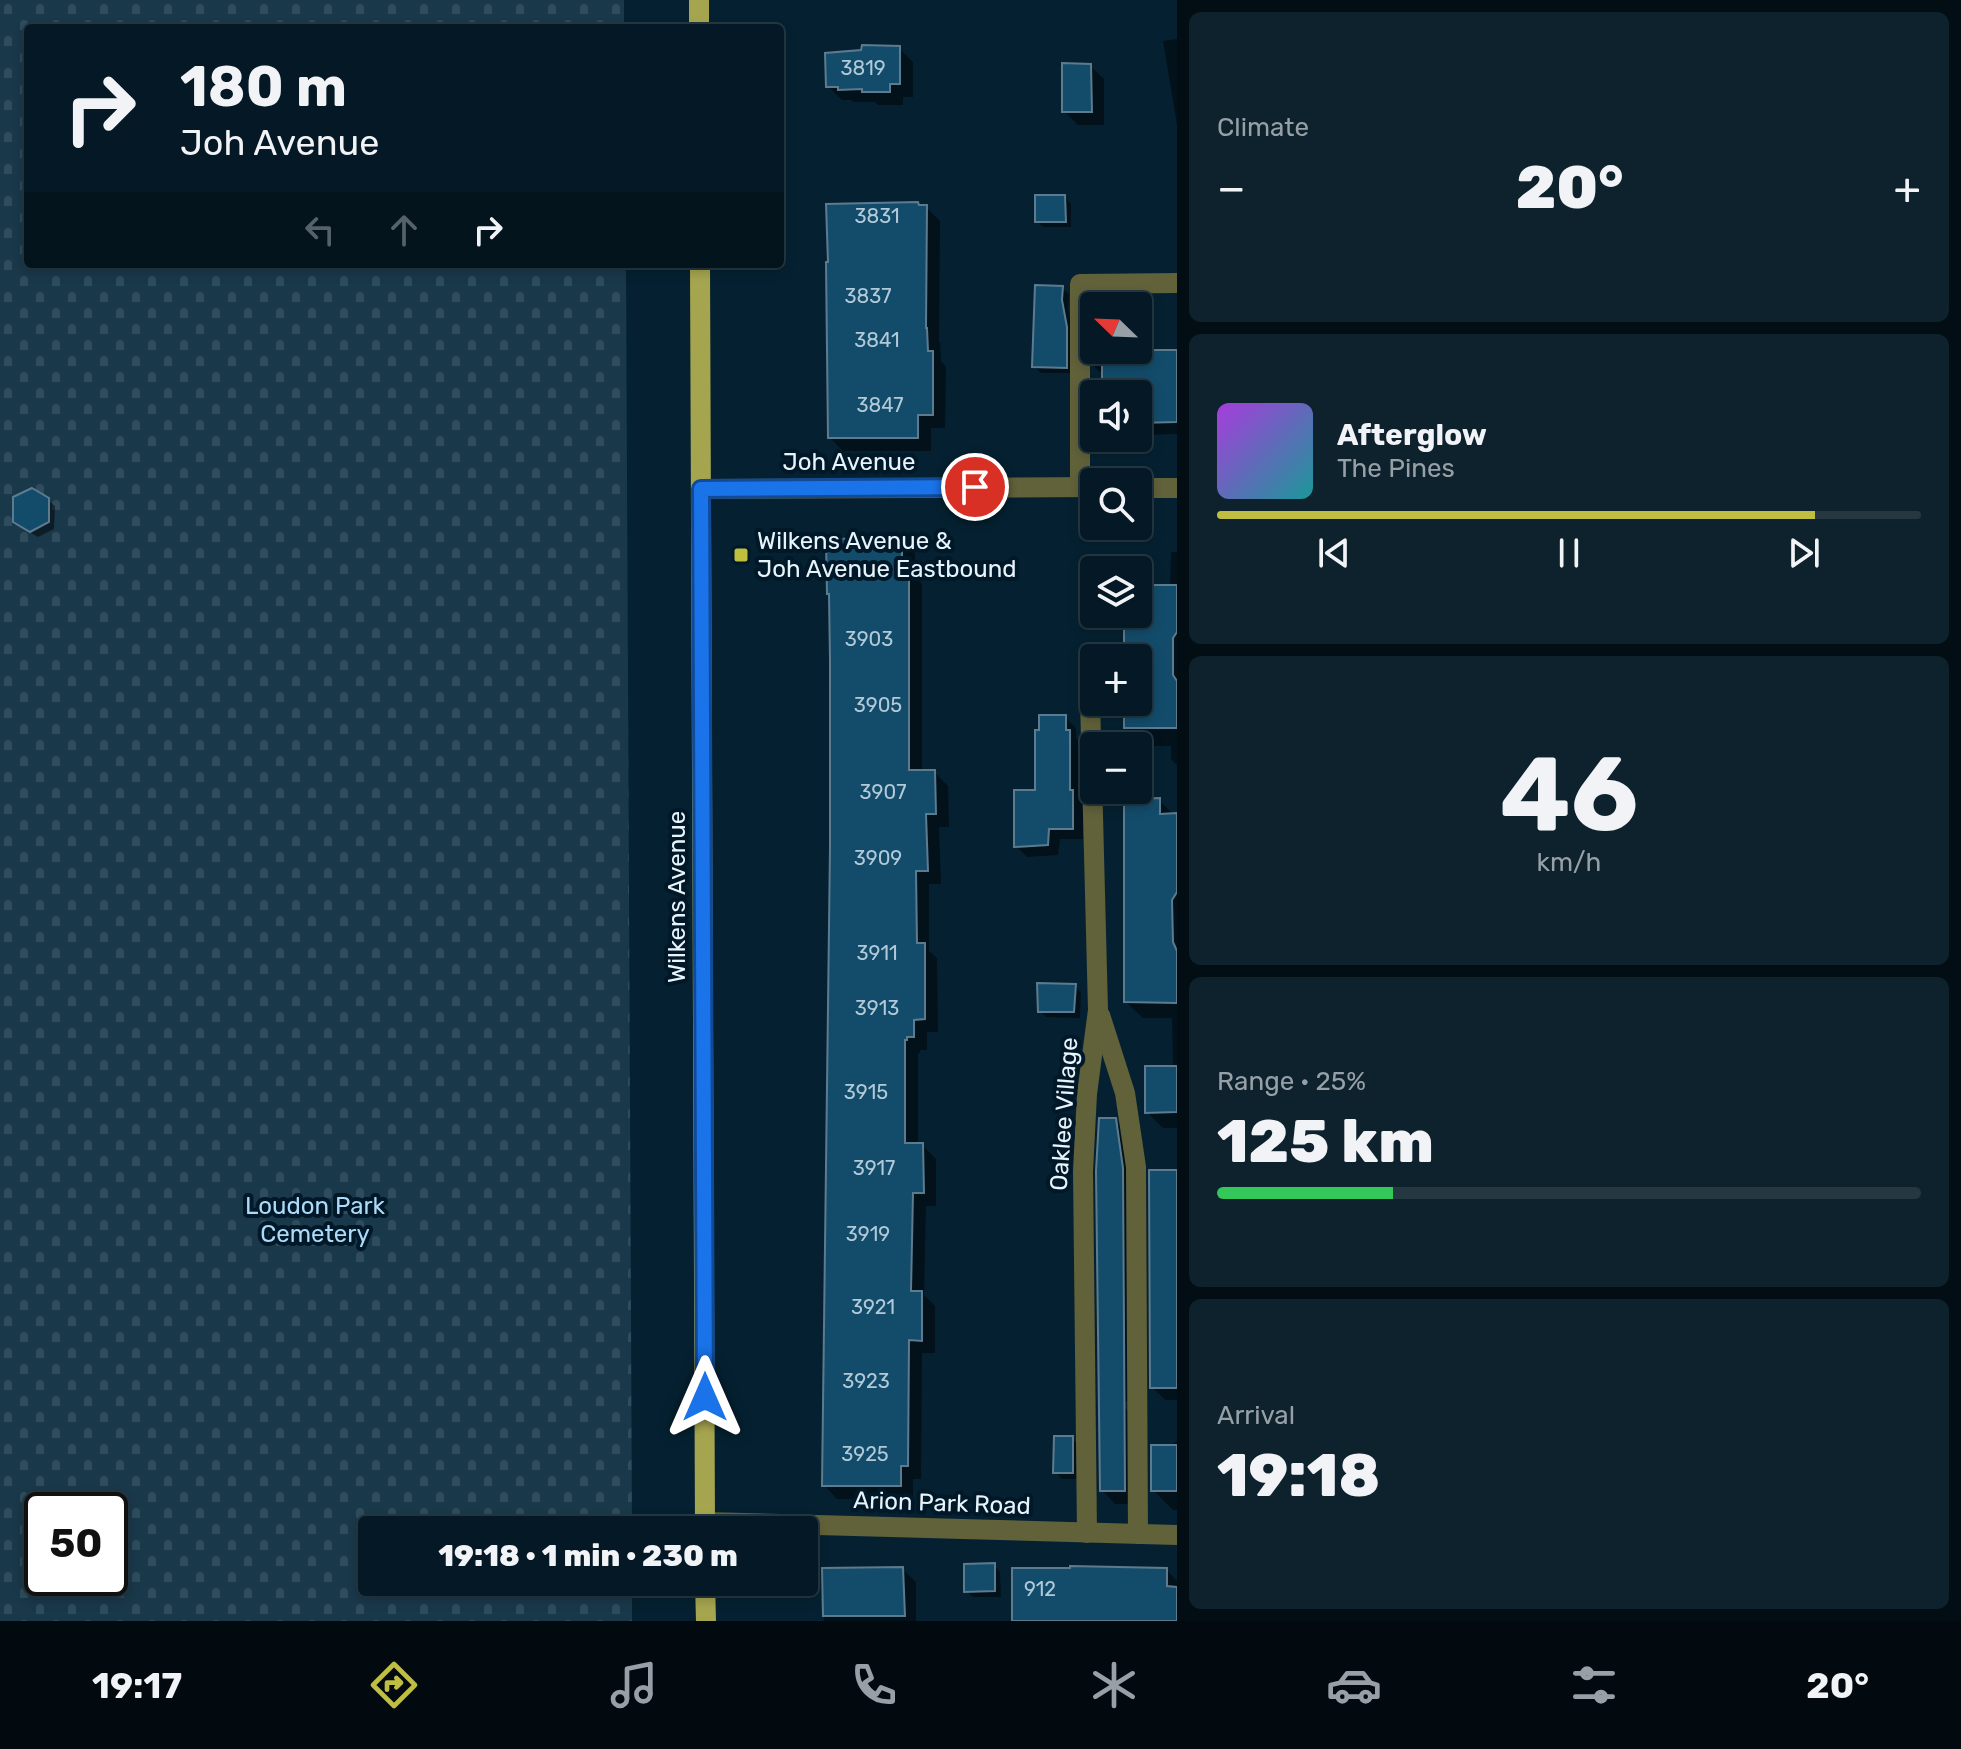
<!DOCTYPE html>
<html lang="en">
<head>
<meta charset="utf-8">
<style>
	body { margin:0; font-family:Rubik,sans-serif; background:#0d222d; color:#f1f3f6; height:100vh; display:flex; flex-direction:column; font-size:30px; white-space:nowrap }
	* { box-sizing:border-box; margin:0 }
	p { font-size:26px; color:#97a0a7 }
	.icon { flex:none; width:44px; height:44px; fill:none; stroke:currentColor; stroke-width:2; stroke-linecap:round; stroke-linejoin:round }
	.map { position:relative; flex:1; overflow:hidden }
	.sheet { display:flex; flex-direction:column; gap:12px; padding:12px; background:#020e14; width:784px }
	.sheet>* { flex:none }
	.hud { position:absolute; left:24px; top:24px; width:760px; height:244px; border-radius:8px; box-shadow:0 4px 12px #0003,0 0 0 2px #253842; background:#041925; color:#f1f3f6; overflow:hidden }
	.needle { width:52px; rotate:293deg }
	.buttons { position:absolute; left:1080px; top:292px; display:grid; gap:16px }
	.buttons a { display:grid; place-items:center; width:72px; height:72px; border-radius:8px; background:#041925; box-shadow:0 4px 12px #0003,0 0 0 2px #253842; font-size:40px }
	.speed { position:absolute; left:24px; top:1492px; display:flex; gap:16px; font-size:40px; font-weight:700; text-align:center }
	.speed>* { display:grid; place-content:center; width:104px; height:104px; border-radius:50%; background:#041925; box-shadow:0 4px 12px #0003,0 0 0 2px #253842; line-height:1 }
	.speed .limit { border:4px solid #111; border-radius:12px; background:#fff; color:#111 }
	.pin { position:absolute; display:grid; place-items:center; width:68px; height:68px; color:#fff; margin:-34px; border:4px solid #fff; border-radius:50%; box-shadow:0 2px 8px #0007 }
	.me { position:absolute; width:88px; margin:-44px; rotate:0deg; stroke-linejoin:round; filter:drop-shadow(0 0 6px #0008) }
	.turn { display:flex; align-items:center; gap:28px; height:168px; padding:0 24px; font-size:36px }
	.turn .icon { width:104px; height:104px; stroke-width:2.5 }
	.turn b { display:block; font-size:56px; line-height:68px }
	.lanes { display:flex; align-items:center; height:76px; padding:0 24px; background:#0003; justify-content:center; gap:40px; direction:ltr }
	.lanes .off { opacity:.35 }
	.big { font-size:60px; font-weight:800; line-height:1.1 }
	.sheet .widget { flex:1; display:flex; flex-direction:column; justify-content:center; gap:12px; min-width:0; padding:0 28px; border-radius:12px; background:#0d222d }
	.sheet .dial { align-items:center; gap:0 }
	.dial b { font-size:104px; line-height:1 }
	.song { display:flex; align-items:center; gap:24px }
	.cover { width:96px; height:96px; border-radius:12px; background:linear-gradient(135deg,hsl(280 70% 55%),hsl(180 70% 35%)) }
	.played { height:8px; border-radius:4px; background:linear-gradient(90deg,#c0be41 85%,#253842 85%) }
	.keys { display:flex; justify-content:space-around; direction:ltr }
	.heat { display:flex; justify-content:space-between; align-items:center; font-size:44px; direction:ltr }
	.charge { height:12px; border-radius:6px; background:linear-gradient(90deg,#34c759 25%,#253842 0) }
	.trip { position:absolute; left:358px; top:1516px; width:460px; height:80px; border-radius:8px; background:#041925; box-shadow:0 4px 12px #0003,0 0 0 2px #253842; font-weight:800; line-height:80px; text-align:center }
	.menu { display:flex; height:128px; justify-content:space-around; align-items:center; background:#020a0f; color:#97a0a7 }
	.menu .icon { width:56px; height:56px }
	.menu .current { color:#c0be41 }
	.menu b { font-size:36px; color:#f1f3f6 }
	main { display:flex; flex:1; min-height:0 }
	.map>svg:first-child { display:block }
	.cemetery { fill:url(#cemetery-stones); fill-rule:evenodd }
	.shadow { fill:#0007 }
	.building { fill:#134c6b; stroke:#5d7b8e; stroke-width:2 }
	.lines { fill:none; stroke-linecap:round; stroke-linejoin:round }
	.minor { stroke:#61613a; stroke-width:20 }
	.major { stroke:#a6a54f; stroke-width:20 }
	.route-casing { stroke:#114b97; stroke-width:20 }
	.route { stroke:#1a73e8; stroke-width:14 }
	.poi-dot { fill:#c0be41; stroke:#001827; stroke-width:3 }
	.labels { text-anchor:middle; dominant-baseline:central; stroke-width:8; stroke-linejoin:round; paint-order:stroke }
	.number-label { font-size:20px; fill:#b2cad8 }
	.street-label { font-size:24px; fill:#e7f4fc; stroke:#001827 }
	.poi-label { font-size:24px; fill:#e7f4fc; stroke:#001827; text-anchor:start }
	.park-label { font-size:24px; fill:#acdaf8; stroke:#001827 }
</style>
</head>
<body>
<main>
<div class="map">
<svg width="1177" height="1621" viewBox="0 0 1177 1621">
	<defs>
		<pattern id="cemetery-stones" width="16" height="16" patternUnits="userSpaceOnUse" patternTransform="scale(2)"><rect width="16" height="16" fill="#19384a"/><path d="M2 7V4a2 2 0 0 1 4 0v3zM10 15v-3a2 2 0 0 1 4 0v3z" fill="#2f4c5c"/></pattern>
	</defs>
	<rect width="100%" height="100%" fill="#052131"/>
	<path class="cemetery" d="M0,0H624V28H28V264H626L632,1530H372V1582H632V1621H0ZM42,1510H110V1578H42Z"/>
	<g class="shadow">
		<polygon points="1177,39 1177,125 1163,41"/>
		<polygon points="899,48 913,62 913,97 903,97 903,105 878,105 875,102 854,102 851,100 842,100 828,86"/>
		<polygon points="1090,66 1104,79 1104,125 1078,125 1064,111"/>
		<polygon points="1065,197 1071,204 1071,227 1043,227 1037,221"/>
		<polygon points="921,207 926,207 940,221 939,342 940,343 941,361 946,367 945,428 931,428 931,451 843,451 830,438"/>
		<polygon points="1062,288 1069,294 1068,308 1073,335 1073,373 1041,373 1034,366"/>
		<polygon points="1095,350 1177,351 1177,434 1138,435 1138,394 1104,394 1104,376 1095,367"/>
		<polygon points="48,500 55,506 54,529 38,537 22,528 15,521"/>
		<polygon points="901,540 915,554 915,577 922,584 922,772 934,772 948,786 949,827 939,827 941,884 929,884 929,951 937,958 938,1032 927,1032 927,1050 920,1050 920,1053 918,1053 918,1145 922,1145 936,1159 936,1206 926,1206 924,1295 935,1306 935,1353 922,1353 921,1479 913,1479 913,1499 837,1499 824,1485"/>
		<polygon points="1171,552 1177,552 1177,765 1171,759 1171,746 1145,746 1126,727 1126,702 1138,702 1138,658 1126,658 1126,614 1138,614 1138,587 1170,587"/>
		<polygon points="1065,717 1076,728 1076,738 1080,743 1080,800 1083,803 1083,839 1060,839 1058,855 1027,857 1016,846"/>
		<polygon points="1159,800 1174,815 1177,815 1177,1128 1163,1128 1147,1112 1173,1068 1172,1018 1143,1018 1126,1002"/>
		<polygon points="1075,986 1081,992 1080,1018 1046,1017 1040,1011"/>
		<polygon points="1115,1120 1129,1134 1137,1401 1114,1401"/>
		<polygon points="1177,1172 1177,1400 1165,1400 1152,1387"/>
		<polygon points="1123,1406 1137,1420 1138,1504 1115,1504 1102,1490"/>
		<polygon points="1072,1438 1078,1445 1079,1479 1062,1479 1055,1472"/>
		<polygon points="1177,1441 1177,1510 1173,1510 1153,1490 1166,1447"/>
		<polygon points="994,1565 1000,1572 1001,1597 973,1597 966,1591"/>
		<polygon points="902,1569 916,1582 916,1621 824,1621 824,1570"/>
		<polygon points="1167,1570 1177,1581 1177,1621 1015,1621"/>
	</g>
	<g class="building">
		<polygon points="862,45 900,46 900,84 890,84 890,92 862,92 862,89 838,90 838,87 826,87 825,53 861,50"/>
		<polygon points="1062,63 1091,64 1092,112 1062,112"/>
		<polygon points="1035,195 1065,195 1066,222 1035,222"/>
		<polygon points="918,202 919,205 927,205 926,328 927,328 928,351 933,351 933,415 918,415 918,438 828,438 826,262 828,262 826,204"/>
		<polygon points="1035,285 1063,286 1062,300 1067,327 1067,368 1032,367"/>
		<polygon points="1102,350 1177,350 1177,422 1138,423 1138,394 1102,394"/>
		<polygon points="32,488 49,498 49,522 30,532 13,522 13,497"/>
		<polygon points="902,538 902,569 909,568 909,770 935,770 936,814 926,814 928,871 916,871 917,943 925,943 925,1019 914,1020 914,1037 907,1037 907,1040 905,1040 905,1143 923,1143 924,1193 913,1193 911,1291 922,1291 922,1341 909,1340 908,1466 901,1466 901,1486 822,1486 830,847 830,660 829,594 827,594 826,539"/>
		<polygon points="1138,585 1177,585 1177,632 1173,638 1173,675 1177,681 1177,728 1124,728 1124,702 1138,702 1138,658 1124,658 1124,614 1138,614"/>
		<polygon points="1039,715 1066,715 1066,730 1070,730 1070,790 1073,790 1073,829 1049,829 1048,845 1014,847 1014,790 1035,790 1035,730 1039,730"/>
		<polygon points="1160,798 1160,814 1177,813 1177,892 1172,900 1173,942 1177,951 1177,1003 1124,1002 1124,799"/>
		<polygon points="1037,983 1076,984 1074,1012 1038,1012"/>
		<polygon points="1145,1066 1177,1066 1177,1112 1145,1113"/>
		<polygon points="1099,1118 1116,1118 1123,1168 1125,1491 1100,1491 1096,1171"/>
		<polygon points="1149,1170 1177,1170 1177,1388 1150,1388"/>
		<polygon points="1054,1436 1073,1436 1073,1473 1053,1473"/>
		<rect x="1151" y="1445" width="26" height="46"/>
		<polygon points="995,1563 995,1591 964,1592 964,1564"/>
		<polygon points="1070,1566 1167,1568 1167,1586 1177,1587 1177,1621 1012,1621 1012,1568 1070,1568"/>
		<polygon points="903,1567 905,1616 823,1616 822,1568"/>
	</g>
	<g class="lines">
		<g class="minor">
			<polyline points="1080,487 1080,284 1177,283"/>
			<polyline points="1138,488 1177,488"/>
			<polyline points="701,489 1094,487"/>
			<polyline points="1100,1015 1125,1093 1136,1167 1138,1534"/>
			<polyline points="705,1522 1177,1535"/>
			<polyline points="1087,1533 1083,1171 1087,1094 1098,1010 1090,699"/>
		</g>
		<g class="major">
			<polyline points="699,0 699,28"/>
			<polyline points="700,264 705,1530"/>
			<polyline points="705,1582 706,1621"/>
		</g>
	</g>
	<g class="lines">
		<defs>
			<polyline id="route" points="705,1397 701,489 975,487"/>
		</defs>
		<use href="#route" class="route-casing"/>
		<use href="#route" class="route"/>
	</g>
	<rect class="poi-dot" x="733" y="547" width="16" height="16" rx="4"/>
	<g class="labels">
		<g class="number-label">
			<text x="863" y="68">3819</text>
			<text x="877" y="216">3831</text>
			<text x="868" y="296">3837</text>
			<text x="877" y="340">3841</text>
			<text x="880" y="405">3847</text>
			<text x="869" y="639">3903</text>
			<text x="878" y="705">3905</text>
			<text x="883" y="792">3907</text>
			<text x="878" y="858">3909</text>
			<text x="877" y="953">3911</text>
			<text x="877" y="1008">3913</text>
			<text x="866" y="1092">3915</text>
			<text x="874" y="1168">3917</text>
			<text x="868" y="1234">3919</text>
			<text x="873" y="1307">3921</text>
			<text x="866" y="1381">3923</text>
			<text x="865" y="1454">3925</text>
			<text x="1040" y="1589">912</text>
		</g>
		<g class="street-label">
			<text x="849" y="462">Joh Avenue</text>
			<text transform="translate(677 897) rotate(-90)">Wilkens Avenue</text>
			<text transform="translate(1064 1114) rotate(-86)">Oaklee Village</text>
			<text transform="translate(942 1503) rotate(2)">Arion Park Road</text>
		</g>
		<g class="poi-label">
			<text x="757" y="541">Wilkens Avenue &amp;<tspan x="757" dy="28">Joh Avenue Eastbound</tspan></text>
		</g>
		<g class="park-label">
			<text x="315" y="1206">Loudon Park<tspan x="315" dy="28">Cemetery</tspan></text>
		</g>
	</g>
</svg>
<div class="buttons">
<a><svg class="needle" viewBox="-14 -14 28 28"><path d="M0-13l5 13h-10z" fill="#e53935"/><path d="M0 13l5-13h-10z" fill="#97a0a7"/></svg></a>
<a><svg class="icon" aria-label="sound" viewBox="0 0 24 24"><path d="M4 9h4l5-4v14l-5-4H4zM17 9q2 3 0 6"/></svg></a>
<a><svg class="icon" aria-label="search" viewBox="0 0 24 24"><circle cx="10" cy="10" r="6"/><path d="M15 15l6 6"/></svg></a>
<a><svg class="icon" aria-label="layers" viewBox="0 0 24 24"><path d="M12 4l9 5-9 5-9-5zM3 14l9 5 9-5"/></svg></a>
<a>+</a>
<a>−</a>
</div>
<div class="speed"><div class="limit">50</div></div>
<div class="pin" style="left:975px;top:487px;background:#d93025"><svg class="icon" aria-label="arrive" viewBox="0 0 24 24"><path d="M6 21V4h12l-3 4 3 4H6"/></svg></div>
<svg class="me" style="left:705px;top:1397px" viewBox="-20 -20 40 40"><path d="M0-17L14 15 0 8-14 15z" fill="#1a73e8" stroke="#fff" stroke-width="4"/></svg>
<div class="trip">19:18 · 1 min · 230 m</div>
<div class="hud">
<div class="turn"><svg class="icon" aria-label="right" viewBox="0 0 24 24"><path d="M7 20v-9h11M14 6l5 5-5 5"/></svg><div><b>180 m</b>Joh Avenue</div></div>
<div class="lanes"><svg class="icon off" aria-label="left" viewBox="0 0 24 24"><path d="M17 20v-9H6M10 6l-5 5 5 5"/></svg><svg class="icon off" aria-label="ahead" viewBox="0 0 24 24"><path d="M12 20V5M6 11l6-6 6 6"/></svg><svg class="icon" aria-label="right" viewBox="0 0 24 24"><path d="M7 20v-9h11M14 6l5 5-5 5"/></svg></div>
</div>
</div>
<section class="sheet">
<div class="widget"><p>Climate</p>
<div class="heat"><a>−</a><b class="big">20°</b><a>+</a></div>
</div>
<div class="widget">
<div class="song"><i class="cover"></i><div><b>Afterglow</b><p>The Pines</p></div></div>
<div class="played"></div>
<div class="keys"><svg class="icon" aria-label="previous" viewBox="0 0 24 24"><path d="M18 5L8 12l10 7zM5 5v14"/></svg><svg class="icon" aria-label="pause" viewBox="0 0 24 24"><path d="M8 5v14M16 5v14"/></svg><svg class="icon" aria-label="next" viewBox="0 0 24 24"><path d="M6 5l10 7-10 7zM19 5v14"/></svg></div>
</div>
<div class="widget dial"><b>46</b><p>km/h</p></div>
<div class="widget"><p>Range · 25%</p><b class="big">125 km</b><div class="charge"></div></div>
<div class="widget"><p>Arrival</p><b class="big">19:18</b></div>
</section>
</main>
<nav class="menu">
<b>19:17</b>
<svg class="icon current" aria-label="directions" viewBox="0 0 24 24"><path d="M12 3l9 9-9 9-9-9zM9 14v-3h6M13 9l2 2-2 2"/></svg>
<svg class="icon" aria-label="music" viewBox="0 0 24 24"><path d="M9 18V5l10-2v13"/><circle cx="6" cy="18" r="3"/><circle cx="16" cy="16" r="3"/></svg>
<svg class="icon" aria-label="phone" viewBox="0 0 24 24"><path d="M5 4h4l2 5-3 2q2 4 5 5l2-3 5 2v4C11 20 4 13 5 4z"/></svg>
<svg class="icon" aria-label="climate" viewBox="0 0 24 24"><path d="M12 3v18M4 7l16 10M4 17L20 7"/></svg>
<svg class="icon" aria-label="car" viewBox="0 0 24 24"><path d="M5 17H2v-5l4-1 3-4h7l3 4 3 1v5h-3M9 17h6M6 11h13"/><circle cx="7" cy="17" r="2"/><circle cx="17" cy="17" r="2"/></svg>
<svg class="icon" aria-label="filters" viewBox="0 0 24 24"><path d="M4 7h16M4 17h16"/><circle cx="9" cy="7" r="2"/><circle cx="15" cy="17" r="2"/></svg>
<b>20°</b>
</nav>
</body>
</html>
